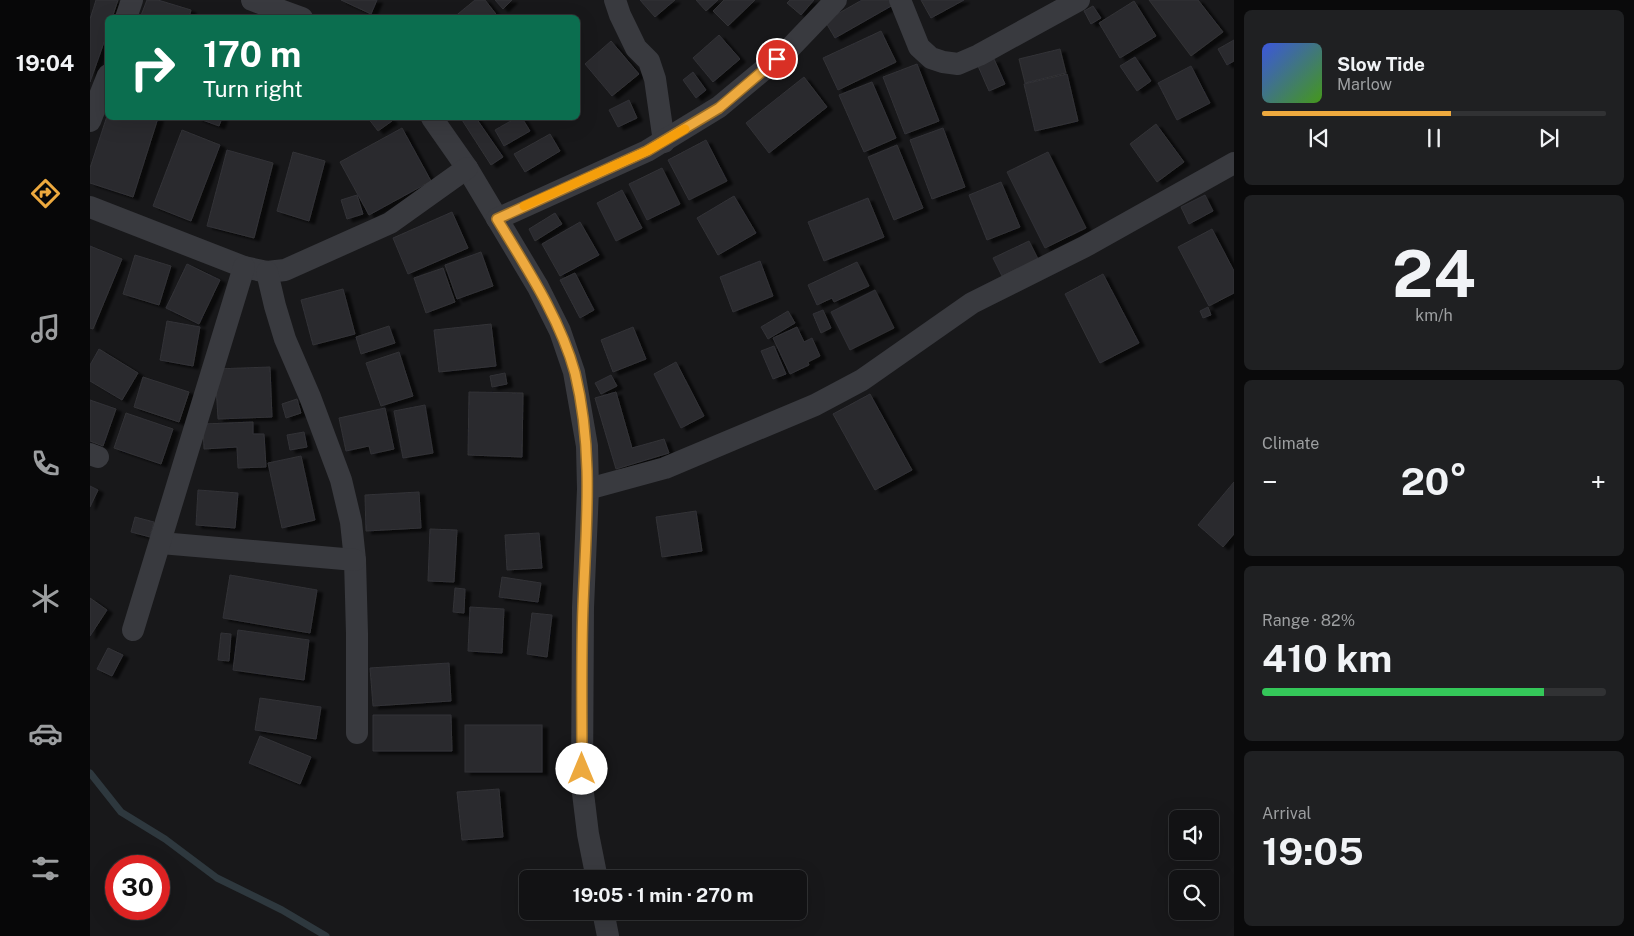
<!DOCTYPE html>
<html lang="en">
<head>
<meta charset="utf-8">
<style>
	body { margin:0; font-family:"Public Sans",sans-serif; background:#1f2022; color:#f1f3f6; height:100vh; display:flex; flex-direction:column; font-size:19px; white-space:nowrap }
	* { box-sizing:border-box; margin:0 }
	p { font-size:16px; color:#9c9ea0 }
	.icon { flex:none; width:28px; height:28px; fill:none; stroke:currentColor; stroke-width:2; stroke-linecap:round; stroke-linejoin:round }
	.map { position:relative; flex:1; overflow:hidden }
	.sheet { display:flex; flex-direction:column; gap:10px; padding:10px; background:#0a0a0b; width:400px }
	.sheet>* { flex:none }
	.hud { position:absolute; left:15px; top:15px; width:475px; height:105px; border-radius:8px; box-shadow:0 5px 20px #0002,0 0 0 1px #313234; background:#0b6e4f; color:#fff; overflow:hidden }
	.tools { position:absolute; left:1079px; top:810px; display:grid; gap:10px }
	.tools a { display:grid; place-items:center; width:50px; height:50px; border-radius:8px; background:#121214; box-shadow:0 5px 20px #0002,0 0 0 1px #313234; font-size:25px }
	.speed { position:absolute; left:15px; top:855px; display:flex; gap:10px; font-size:25px; font-weight:700; text-align:center }
	.speed>* { display:grid; place-content:center; width:65px; height:65px; border-radius:50%; background:#121214; box-shadow:0 5px 20px #0002,0 0 0 1px #313234; line-height:1 }
	.speed .limit { border:8px solid #d22; background:#fff; color:#111 }
	.pin { position:absolute; display:grid; place-items:center; width:42px; height:42px; color:#fff; margin:-21px; border:2px solid #fff; border-radius:50%; box-shadow:0 1px 5px #0007 }
	.me { position:absolute; width:55px; margin:-28px; rotate:0deg; stroke-linejoin:round; filter:drop-shadow(0 0 4px #0008) }
	.turn { display:flex; align-items:center; gap:18px; height:105px; padding:0 15px; font-size:22px }
	.turn .icon { width:65px; height:65px; stroke-width:2.5 }
	.turn b { display:block; font-size:35px; line-height:42px }
	.big { font-size:38px; font-weight:700; line-height:1.1 }
	.sheet .tile { flex:1; display:flex; flex-direction:column; justify-content:center; gap:8px; min-width:0; padding:0 18px; border-radius:8px; background:#1f2022 }
	.sheet .dial { align-items:center; gap:0 }
	.dial b { font-size:65px; line-height:1 }
	.song { display:flex; align-items:center; gap:15px }
	.cover { width:60px; height:60px; border-radius:8px; background:linear-gradient(135deg,hsl(230 70% 55%),hsl(100 70% 35%)) }
	.played { height:5px; border-radius:2px; background:linear-gradient(90deg,#eda93e 55%,#313234 55%) }
	.keys { display:flex; justify-content:space-around; direction:ltr }
	.heat { display:flex; justify-content:space-between; align-items:center; font-size:28px; direction:ltr }
	.charge { height:8px; border-radius:4px; background:linear-gradient(90deg,#34c759 82%,#313234 0) }
	.trip { position:absolute; left:429px; top:870px; width:288px; height:50px; border-radius:8px; background:#121214; box-shadow:0 5px 20px #0002,0 0 0 1px #313234; font-weight:700; line-height:50px; text-align:center }
	main { display:flex; flex:1; min-height:0 }
	.tab-bar { display:flex; flex-direction:column; width:90px; justify-content:space-around; align-items:center; background:#070708; color:#9c9ea0 }
	.tab-bar .icon { width:35px; height:35px }
	.tab-bar .on { color:#eda93e }
	.tab-bar b { font-size:22px; color:#f1f3f6 }
	.map>svg:first-child { display:block }
	.lines { fill:none; stroke-linecap:round; stroke-linejoin:round }
	.stream { stroke:#2e383e; stroke-width:7 }
	.building { fill:#2b2b2e; stroke:#323236; filter:url(#shadow) }
	.minor { stroke:#393a3f; stroke-width:22 }
	.route-casing { stroke:#9a6e28; stroke-width:12 }
	.route { stroke:#eda93e; stroke-width:9 }
	.slow { stroke:#f59e0b; stroke-width:9 }
</style>
</head>
<body>
<main>
<nav class="tab-bar">
<b>19:04</b>
<svg class="icon on" aria-label="directions" viewBox="0 0 24 24"><path d="M12 3l9 9-9 9-9-9zM9 14v-3h6M13 9l2 2-2 2"/></svg>
<svg class="icon" aria-label="music" viewBox="0 0 24 24"><path d="M9 18V5l10-2v13"/><circle cx="6" cy="18" r="3"/><circle cx="16" cy="16" r="3"/></svg>
<svg class="icon" aria-label="phone" viewBox="0 0 24 24"><path d="M5 4h4l2 5-3 2q2 4 5 5l2-3 5 2v4C11 20 4 13 5 4z"/></svg>
<svg class="icon" aria-label="climate" viewBox="0 0 24 24"><path d="M12 3v18M4 7l16 10M4 17L20 7"/></svg>
<svg class="icon" aria-label="car" viewBox="0 0 24 24"><path d="M5 17H2v-5l4-1 3-4h7l3 4 3 1v5h-3M9 17h6M6 11h13"/><circle cx="7" cy="17" r="2"/><circle cx="17" cy="17" r="2"/></svg>
<svg class="icon" aria-label="filters" viewBox="0 0 24 24"><path d="M4 7h16M4 17h16"/><circle cx="9" cy="7" r="2"/><circle cx="15" cy="17" r="2"/></svg>
</nav>
<div class="map">
<svg width="1144" height="936" viewBox="0 0 1144 936">
	<defs>
		<filter id="shadow"><feDropShadow dx="5.5" dy="3" stdDeviation="1" flood-color="#0009"/></filter>
	</defs>
	<rect width="100%" height="100%" fill="#18181a"/>
	<g class="lines">
		<polyline class="stream" points="0,773 31,812 75,839 127,878 192,910 236,936"/>
	</g>
	<g class="building">
		<polygon points="6,0 28,0 22,18 18,18 18,31 0,82 0,19"/>
		<polygon points="57,0 68,0 101,10 99,18 50,18"/>
		<polygon points="251,0 287,0 281,14"/>
		<polygon points="385,0 395,0 409,18 363,18"/>
		<polygon points="405,0 422,0 413,9"/>
		<polygon points="550,0 585,0 565,17"/>
		<polygon points="606,0 628,0 616,11"/>
		<polygon points="634,0 665,0 638,26 623,11"/>
		<polygon points="700,0 724,0 711,15 697,3"/>
		<polygon points="772,0 800,0 803,5 745,38 735,21"/>
		<polygon points="831,0 874,0 841,18"/>
		<polygon points="1059,0 1108,0 1133,32 1101,56"/>
		<polygon points="1044,1 1066,36 1030,58 1009,23"/>
		<polygon points="1003,6 1011,18 1001,24 994,11"/>
		<polygon points="791,31 806,62 748,90 733,58"/>
		<polygon points="629,35 650,59 623,82 603,58"/>
		<polygon points="1144,40 1144,61 1137,65 1128,49"/>
		<polygon points="521,41 549,74 522,96 495,64"/>
		<polygon points="970,49 976,73 935,83 929,59"/>
		<polygon points="1045,57 1061,81 1047,91 1030,66"/>
		<polygon points="904,59 915,84 899,91 888,66"/>
		<polygon points="827,64 849,121 815,134 793,77"/>
		<polygon points="1101,66 1120,103 1087,120 1068,83"/>
		<polygon points="603,72 616,90 606,98 593,80"/>
		<polygon points="977,74 988,121 945,131 934,84"/>
		<polygon points="714,77 737,107 679,153 656,123"/>
		<polygon points="782,82 806,138 774,152 749,95"/>
		<polygon points="539,100 547,118 528,127 519,110"/>
		<polygon points="18,113 18,118 68,118 43,197 0,183 0,168"/>
		<polygon points="107,118 132,118 129,126"/>
		<polygon points="278,118 299,118 302,121 288,131"/>
		<polygon points="376,118 386,118 413,157 401,165 372,120"/>
		<polygon points="426,118 432,118 440,131 414,146 405,130"/>
		<polygon points="1066,124 1094,162 1067,182 1040,144"/>
		<polygon points="312,128 341,181 279,215 250,162"/>
		<polygon points="853,128 875,187 842,199 820,140"/>
		<polygon points="92,130 130,145 101,221 63,206"/>
		<polygon points="460,134 470,151 435,172 424,154"/>
		<polygon points="616,140 637,181 599,200 578,160"/>
		<polygon points="807,145 833,208 804,220 778,157"/>
		<polygon points="137,150 183,163 164,238 117,226"/>
		<polygon points="203,152 235,161 219,221 187,211"/>
		<polygon points="958,152 996,228 955,248 917,172"/>
		<polygon points="572,168 590,204 557,220 539,184"/>
		<polygon points="911,182 930,227 897,240 879,195"/>
		<polygon points="532,190 552,228 526,241 507,203"/>
		<polygon points="267,195 273,214 257,219 251,200"/>
		<polygon points="1115,195 1123,211 1099,224 1091,207"/>
		<polygon points="644,196 666,233 628,255 607,218"/>
		<polygon points="778,198 794,237 734,261 718,222"/>
		<polygon points="362,212 378,248 318,274 303,238"/>
		<polygon points="465,213 472,224 445,241 439,229"/>
		<polygon points="490,222 509,255 470,276 452,244"/>
		<polygon points="1122,229 1144,271 1144,293 1119,306 1088,247"/>
		<polygon points="939,241 948,259 912,276 903,258"/>
		<polygon points="0,246 32,259 3,329 0,328"/>
		<polygon points="391,252 403,286 367,299 355,265"/>
		<polygon points="45,255 81,266 69,305 33,294"/>
		<polygon points="670,261 683,296 643,312 630,277"/>
		<polygon points="767,262 779,286 744,302 742,298 727,305 718,285"/>
		<polygon points="97,264 130,280 109,324 76,308"/>
		<polygon points="353,268 365,302 336,313 324,278"/>
		<polygon points="485,273 504,310 490,318 470,280"/>
		<polygon points="1013,274 1049,343 1010,363 975,294"/>
		<polygon points="253,289 265,334 223,345 211,300"/>
		<polygon points="785,290 804,328 760,350 741,312"/>
		<polygon points="1118,307 1121,315 1113,318 1110,311"/>
		<polygon points="733,310 741,328 731,333 723,314"/>
		<polygon points="698,311 705,323 678,339 671,327"/>
		<polygon points="77,321 110,327 103,366 70,360"/>
		<polygon points="401,324 406,366 349,372 344,330"/>
		<polygon points="299,326 305,343 271,354 266,337"/>
		<polygon points="543,327 556,359 523,372 511,340"/>
		<polygon points="707,327 714,342 722,338 730,356 718,362 719,365 700,374 683,338"/>
		<polygon points="684,346 696,374 683,379 671,351"/>
		<polygon points="9,349 48,373 32,400 0,381 0,365"/>
		<polygon points="309,352 323,396 291,406 276,363"/>
		<polygon points="586,362 614,416 591,428 564,374"/>
		<polygon points="180,367 182,417 128,419 125,369"/>
		<polygon points="415,373 417,384 402,387 400,376"/>
		<polygon points="521,375 527,386 511,394 505,383"/>
		<polygon points="53,377 99,392 89,422 44,407"/>
		<polygon points="379,392 433,393 432,457 378,455"/>
		<polygon points="526,392 542,448 574,439 579,453 526,469 505,398"/>
		<polygon points="780,394 822,470 785,490 743,414"/>
		<polygon points="207,399 211,413 196,418 192,404"/>
		<polygon points="0,400 26,409 13,446 0,441"/>
		<polygon points="335,405 343,453 313,458 304,411"/>
		<polygon points="295,408 304,449 281,454 279,446 256,451 249,418"/>
		<polygon points="36,413 83,429 71,464 24,448"/>
		<polygon points="163,422 163,434 174,434 176,467 148,468 147,447 114,449 113,424"/>
		<polygon points="214,432 217,447 200,450 197,435"/>
		<polygon points="211,456 225,520 192,528 178,463"/>
		<polygon points="1144,482 1144,534 1133,547 1108,525"/>
		<polygon points="0,486 8,490 0,507"/>
		<polygon points="108,490 148,493 145,528 106,525"/>
		<polygon points="329,492 331,528 276,531 275,495"/>
		<polygon points="606,511 612,551 572,557 566,517"/>
		<polygon points="45,517 64,522 60,537 41,532"/>
		<polygon points="340,529 367,530 364,582 338,581"/>
		<polygon points="449,533 452,568 417,570 415,535"/>
		<polygon points="140,575 227,590 220,633 133,618"/>
		<polygon points="412,577 451,583 448,602 409,597"/>
		<polygon points="365,588 375,589 374,613 363,612"/>
		<polygon points="0,598 17,610 0,636"/>
		<polygon points="380,607 414,609 412,653 378,651"/>
		<polygon points="442,613 462,615 457,657 437,654"/>
		<polygon points="148,630 219,640 214,680 143,670"/>
		<polygon points="131,633 141,634 139,661 128,660"/>
		<polygon points="18,648 33,655 22,676 7,669"/>
		<polygon points="359,663 361,701 283,706 280,668"/>
		<polygon points="170,698 231,707 226,739 165,730"/>
		<polygon points="283,715 361,715 362,751 283,751"/>
		<rect x="375" y="725" width="77" height="47"/>
		<polygon points="170,736 221,757 210,784 159,763"/>
		<polygon points="409,789 413,837 372,840 367,792"/>
	</g>
	<g class="lines">
		<g class="minor">
			<polyline points="162,0 212,18"/>
			<polyline points="525,0 530,15 546,48 559,61 565,79 574,142"/>
			<polyline points="810,0 829,47 841,58 853,62 868,64 889,55 989,0"/>
			<polyline points="36,18 42,0"/>
			<polyline points="342,118 377,168 448,287 470,331 484,372 497,446 498,489 493,608 492,785 498,834 507,879"/>
			<polyline points="0,121 18,75"/>
			<polyline points="0,207 154,267 177,272 195,270 300,223 377,168"/>
			<polyline points="407,219 557,151 629,107 701,47 746,0"/>
			<polyline points="177,272 185,306 195,339 220,397 251,480 261,522 265,560 267,634 267,733"/>
			<polyline points="0,454 8,457"/>
			<polyline points="498,489 575,468 725,405 772,380 882,303 994,247 1144,163"/>
			<polyline points="71,543 265,560"/>
			<polyline points="43,630 154,267"/>
			<polyline points="513,911 518,936"/>
		</g>
	</g>
	<g class="lines">
		<defs>
			<path id="route" d="M492,769C492,715 491,660 493,606C496,527 504,451 485,373C470,318 436,267 407,219L557,151L629,108L687,59"/>
		</defs>
		<use href="#route" class="route-casing"/>
		<use href="#route" class="route"/>
		<polyline class="slow" points="434,206 557,151 595,129"/>
	</g>
</svg>
<div class="tools">
<a><svg class="icon" aria-label="sound" viewBox="0 0 24 24"><path d="M4 9h4l5-4v14l-5-4H4zM17 9q2 3 0 6"/></svg></a>
<a><svg class="icon" aria-label="search" viewBox="0 0 24 24"><circle cx="10" cy="10" r="6"/><path d="M15 15l6 6"/></svg></a>
</div>
<div class="speed"><div class="limit">30</div></div>
<div class="pin" style="left:687px;top:59px;background:#d93025"><svg class="icon" aria-label="arrive" viewBox="0 0 24 24"><path d="M6 21V4h12l-3 4 3 4H6"/></svg></div>
<svg class="me" style="left:492px;top:769px" viewBox="-20 -20 40 40"><circle r="19" fill="#fff"/><path d="M0-13L10 11 0 6-10 11z" fill="#eda93e"/></svg>
<div class="trip">19:05 · 1 min · 270 m</div>
<div class="hud">
<div class="turn"><svg class="icon" aria-label="right" viewBox="0 0 24 24"><path d="M7 20v-9h11M14 6l5 5-5 5"/></svg><div><b>170 m</b>Turn right</div></div>
</div>
</div>
<section class="sheet">
<div class="tile">
<div class="song"><i class="cover"></i><div><b>Slow Tide</b><p>Marlow</p></div></div>
<div class="played"></div>
<div class="keys"><svg class="icon" aria-label="previous" viewBox="0 0 24 24"><path d="M18 5L8 12l10 7zM5 5v14"/></svg><svg class="icon" aria-label="pause" viewBox="0 0 24 24"><path d="M8 5v14M16 5v14"/></svg><svg class="icon" aria-label="next" viewBox="0 0 24 24"><path d="M6 5l10 7-10 7zM19 5v14"/></svg></div>
</div>
<div class="tile dial"><b>24</b><p>km/h</p></div>
<div class="tile"><p>Climate</p>
<div class="heat"><a>−</a><b class="big">20°</b><a>+</a></div>
</div>
<div class="tile"><p>Range · 82%</p><b class="big">410 km</b><div class="charge"></div></div>
<div class="tile"><p>Arrival</p><b class="big">19:05</b></div>
</section>
</main>
</body>
</html>
